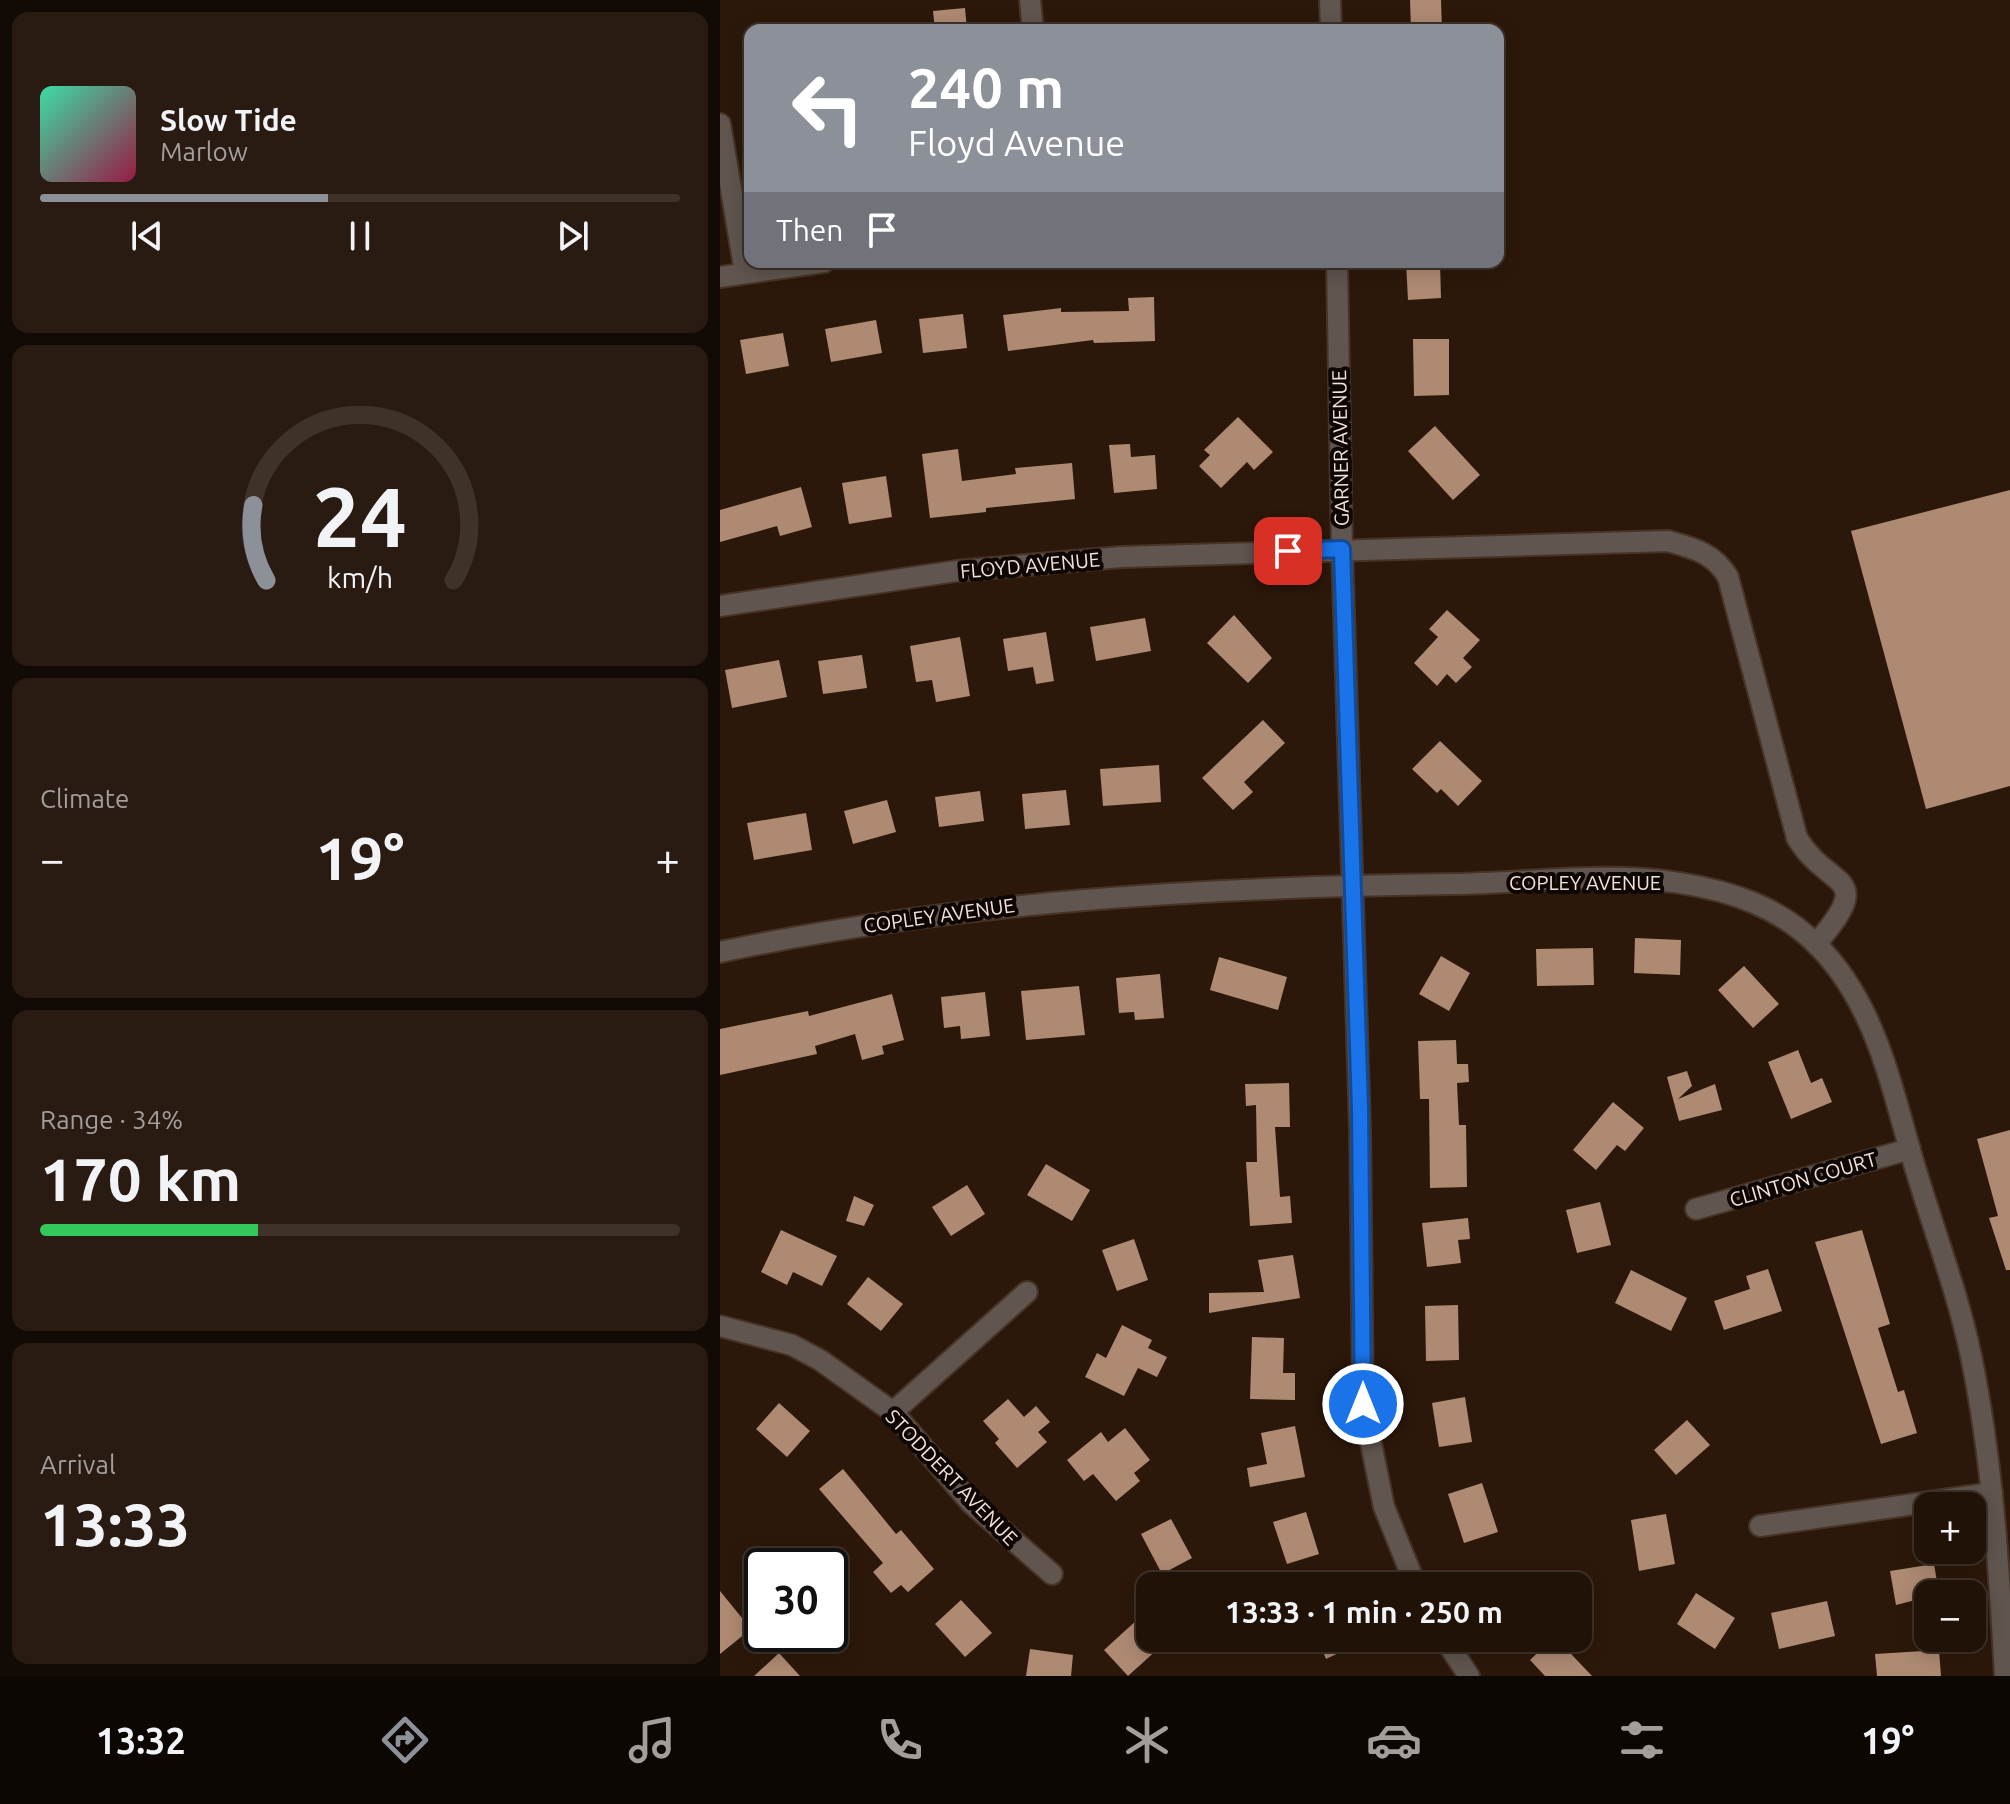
<!DOCTYPE html>
<html lang="en">
<head>
<meta charset="utf-8">
<style>
	body { margin:0; font-family:Ubuntu,sans-serif; background:#291b12; color:#f1f3f6; height:100vh; display:flex; flex-direction:column; font-size:30px; white-space:nowrap }
	* { box-sizing:border-box; margin:0 }
	p { font-size:26px; color:#a29e9c }
	.icon { flex:none; width:44px; height:44px; fill:none; stroke:currentColor; stroke-width:2; stroke-linecap:round; stroke-linejoin:round }
	.map { position:relative; flex:1; overflow:hidden }
	.side { display:flex; flex-direction:column; gap:12px; padding:12px; background:#120a04; width:720px }
	.side>* { flex:none }
	.top-card { position:absolute; left:24px; top:24px; width:760px; height:244px; border-radius:16px; box-shadow:0 4px 20px #0003,0 0 0 2px #3e3229; background:#8c9099; color:#fff; overflow:hidden }
	.fabs { position:absolute; left:1194px; top:1492px; display:grid; gap:16px }
	.fabs a { display:grid; place-items:center; width:72px; height:72px; border-radius:16px; background:#211208; box-shadow:0 4px 20px #0003,0 0 0 2px #3e3229; font-size:40px }
	.speed { position:absolute; left:24px; top:1548px; display:flex; gap:16px; font-size:40px; font-weight:700; text-align:center }
	.speed>* { display:grid; place-content:center; width:104px; height:104px; border-radius:50%; background:#211208; box-shadow:0 4px 20px #0003,0 0 0 2px #3e3229; line-height:1 }
	.speed .limit { border:4px solid #111; border-radius:12px; background:#fff; color:#111 }
	.pin { position:absolute; display:grid; place-items:center; width:68px; height:68px; color:#fff; margin:-34px; border-radius:16px; box-shadow:0 4px 12px #0006 }
	.me { position:absolute; width:88px; margin:-44px; rotate:0deg; stroke-linejoin:round; filter:drop-shadow(0 0 6px #0008) }
	.turn { display:flex; align-items:center; gap:28px; height:168px; padding:0 32px; font-size:36px }
	.turn .icon { width:104px; height:104px; stroke-width:2.5 }
	.turn b { display:block; font-size:56px; line-height:68px }
	.then { display:flex; align-items:center; height:76px; padding:0 32px; background:#0003; gap:16px; font-size:30px }
	.big { font-size:60px; font-weight:600; line-height:1.1 }
	.side .tile { flex:1; display:flex; flex-direction:column; justify-content:center; gap:12px; min-width:0; padding:0 28px; border-radius:16px; background:#291b12 }
	.side .dial { align-items:center; gap:0 }
	.dial svg { height:208px; overflow:visible; fill:none; stroke:#3e3229; stroke-width:7; stroke-linecap:round; text-anchor:middle }
	.dial text { fill:#f1f3f6; stroke:none }
	.song { display:flex; align-items:center; gap:24px }
	.cover { width:96px; height:96px; border-radius:12px; background:linear-gradient(135deg,hsl(160 70% 55%),hsl(340 70% 35%)) }
	.played { height:8px; border-radius:4px; background:linear-gradient(90deg,#8c9099 45%,#3e3229 45%) }
	.keys { display:flex; justify-content:space-around; direction:ltr }
	.heat { display:flex; justify-content:space-between; align-items:center; font-size:44px; direction:ltr }
	.charge { height:12px; border-radius:6px; background:linear-gradient(90deg,#34c759 34%,#3e3229 0) }
	.trip { position:absolute; left:416px; top:1572px; width:456px; height:80px; border-radius:16px; background:#211208; box-shadow:0 4px 20px #0003,0 0 0 2px #3e3229; font-weight:600; line-height:80px; text-align:center }
	.tabs { display:flex; height:128px; justify-content:space-around; align-items:center; background:#0d0703; color:#a29e9c }
	.tabs .icon { width:56px; height:56px }
	.tabs .current { color:#8c9099 }
	.tabs b { font-size:36px; color:#f1f3f6 }
	main { display:flex; flex:1; min-height:0 }
	.map>svg:first-child { display:block }
	.building { fill:#af8a73 }
	.lines { fill:none; stroke-linecap:round; stroke-linejoin:round }
	.minor-casing { stroke:#483427; stroke-width:24 }
	.minor { stroke:#60554f; stroke-width:20 }
	.route-casing { stroke:#114b97; stroke-width:20 }
	.route { stroke:#1a73e8; stroke-width:14 }
	.labels { text-anchor:middle; dominant-baseline:central; stroke-width:8; stroke-linejoin:round; paint-order:stroke }
	.street-label { font-size:20px; fill:#f1e2da; stroke:#0e0603 }
</style>
</head>
<body>
<main>
<section class="side">
<div class="tile">
<div class="song"><i class="cover"></i><div><b>Slow Tide</b><p>Marlow</p></div></div>
<div class="played"></div>
<div class="keys"><svg class="icon" aria-label="previous" viewBox="0 0 24 24"><path d="M18 5L8 12l10 7zM5 5v14"/></svg><svg class="icon" aria-label="pause" viewBox="0 0 24 24"><path d="M8 5v14M16 5v14"/></svg><svg class="icon" aria-label="next" viewBox="0 0 24 24"><path d="M6 5l10 7-10 7zM19 5v14"/></svg></div>
</div>
<div class="tile dial"><svg viewBox="0 0 100 80">
<path d="M14 69A42 42 0 1 1 86 69"/>
<path d="M14 69A42 42 0 0 1 9 40" stroke="#8c9099"/>
<text x="50" y="56" font-size="32" font-weight="700">24</text>
<text x="50" y="72" font-size="11">km/h</text>
</svg></div>
<div class="tile"><p>Climate</p>
<div class="heat"><a>−</a><b class="big">19°</b><a>+</a></div>
</div>
<div class="tile"><p>Range · 34%</p><b class="big">170 km</b><div class="charge"></div></div>
<div class="tile"><p>Arrival</p><b class="big">13:33</b></div>
</section>
<div class="map">
<svg width="1290" height="1676" viewBox="0 0 1290 1676">
	<rect width="100%" height="100%" fill="#2c180a"/>
	<g class="building">
		<polygon points="690,0 721,0 722,30 691,30"/>
		<polygon points="245,8 247,30 215,30 213,11"/>
		<polygon points="686,262 720,262 721,298 688,300"/>
		<polygon points="434,297 435,341 374,343 373,340 288,351 283,315 341,308 341,312 409,311 408,298"/>
		<polygon points="243,314 247,348 203,353 199,319"/>
		<polygon points="156,320 162,353 111,362 105,329"/>
		<polygon points="63,333 69,366 26,374 20,340"/>
		<polygon points="693,339 729,339 729,395 694,396"/>
		<polygon points="518,417 553,452 534,470 527,462 501,488 479,466 490,455 484,450"/>
		<polygon points="715,426 760,475 733,500 688,451"/>
		<polygon points="410,444 411,457 435,455 437,489 394,493 389,445"/>
		<polygon points="238,449 242,481 296,474 295,468 352,463 355,499 266,508 266,512 210,518 202,454"/>
		<polygon points="166,476 172,517 129,524 122,483"/>
		<polygon points="81,487 92,527 60,536 57,526 0,542 0,510"/>
		<polygon points="1290,490 1290,786 1206,809 1131,531"/>
		<polygon points="727,610 760,640 743,658 752,667 736,683 727,674 717,686 694,663 718,637 709,629"/>
		<polygon points="514,615 552,658 528,683 487,643"/>
		<polygon points="425,618 431,651 376,661 370,627"/>
		<polygon points="326,632 334,681 316,684 313,667 288,671 283,639"/>
		<polygon points="240,637 250,696 216,702 212,680 196,682 190,646"/>
		<polygon points="142,655 147,688 103,694 98,661"/>
		<polygon points="59,660 67,697 12,708 5,670"/>
		<polygon points="543,720 565,743 524,782 533,792 513,810 482,778"/>
		<polygon points="720,741 762,781 738,806 721,789 717,793 692,769"/>
		<polygon points="439,765 441,802 383,806 380,769"/>
		<polygon points="346,790 350,825 305,829 302,794"/>
		<polygon points="260,791 264,821 219,827 215,797"/>
		<polygon points="167,800 176,832 133,844 124,811"/>
		<polygon points="86,813 92,850 34,860 27,823"/>
		<polygon points="915,938 961,940 960,975 914,973"/>
		<polygon points="873,948 874,985 817,986 816,949"/>
		<polygon points="721,956 750,973 729,1011 699,994"/>
		<polygon points="499,957 567,977 558,1010 490,990"/>
		<polygon points="1024,966 1059,1004 1033,1028 998,990"/>
		<polygon points="440,974 444,1018 415,1020 414,1012 399,1013 396,978"/>
		<polygon points="359,986 365,1035 306,1040 301,991"/>
		<polygon points="265,992 270,1036 241,1039 240,1026 224,1028 221,997"/>
		<polygon points="172,994 184,1040 162,1046 164,1054 142,1060 135,1034 95,1046 97,1054 0,1075 0,1029 88,1011 89,1016"/>
		<polygon points="736,1040 737,1064 748,1064 749,1082 737,1083 739,1125 746,1125 747,1187 710,1188 709,1099 700,1099 698,1041"/>
		<polygon points="1078,1050 1091,1083 1102,1078 1112,1102 1071,1119 1048,1062"/>
		<polygon points="967,1071 972,1086 958,1099 995,1084 1002,1110 959,1121 947,1077"/>
		<polygon points="569,1083 570,1127 555,1127 560,1197 570,1196 572,1223 530,1226 526,1162 537,1162 536,1105 526,1106 525,1084"/>
		<polygon points="893,1102 924,1128 905,1151 897,1145 876,1170 853,1150"/>
		<polygon points="1290,1130 1290,1270 1286,1270 1269,1218 1278,1216 1257,1139"/>
		<polygon points="326,1164 370,1190 352,1221 307,1195"/>
		<polygon points="247,1185 265,1214 231,1236 212,1207"/>
		<polygon points="134,1196 154,1205 144,1226 126,1221"/>
		<polygon points="880,1202 891,1245 857,1253 846,1210"/>
		<polygon points="748,1218 750,1239 738,1240 741,1263 707,1267 702,1223"/>
		<polygon points="61,1230 117,1256 102,1286 73,1272 67,1285 41,1272"/>
		<polygon points="1142,1230 1170,1324 1158,1328 1178,1392 1184,1390 1197,1433 1161,1444 1095,1242"/>
		<polygon points="414,1239 428,1280 397,1291 382,1250"/>
		<polygon points="573,1255 580,1298 489,1313 489,1293 544,1292 538,1260"/>
		<polygon points="1048,1269 1062,1311 1004,1330 994,1301 1030,1289 1026,1276"/>
		<polygon points="911,1270 967,1298 951,1331 895,1303"/>
		<polygon points="148,1277 183,1304 161,1331 127,1304"/>
		<polygon points="738,1305 739,1360 706,1361 705,1306"/>
		<polygon points="402,1325 432,1340 428,1348 447,1357 437,1377 418,1368 404,1396 365,1377 377,1353 386,1358"/>
		<polygon points="532,1337 564,1338 563,1373 575,1373 575,1400 530,1399"/>
		<polygon points="745,1397 752,1442 719,1447 712,1403"/>
		<polygon points="288,1399 304,1417 316,1406 330,1422 318,1432 327,1442 297,1468 275,1443 279,1439 263,1421"/>
		<polygon points="59,1403 90,1431 67,1457 36,1429"/>
		<polygon points="967,1420 990,1445 956,1475 934,1450"/>
		<polygon points="575,1426 585,1477 530,1487 527,1468 547,1464 541,1433"/>
		<polygon points="405,1428 430,1460 414,1473 420,1481 396,1501 373,1474 364,1481 347,1460 381,1432 388,1442"/>
		<polygon points="123,1469 176,1534 181,1530 214,1569 188,1592 181,1585 171,1593 153,1572 163,1563 99,1489"/>
		<polygon points="762,1483 778,1532 744,1543 728,1494"/>
		<polygon points="586,1512 599,1554 567,1564 553,1522"/>
		<polygon points="946,1514 955,1564 919,1571 911,1520"/>
		<polygon points="451,1519 472,1558 442,1574 421,1534"/>
		<polygon points="1214,1564 1219,1594 1176,1605 1170,1571"/>
		<polygon points="0,1591 31,1629 0,1654"/>
		<polygon points="976,1593 1015,1618 995,1649 957,1624"/>
		<polygon points="241,1600 272,1633 245,1657 215,1624"/>
		<polygon points="1107,1601 1115,1636 1059,1649 1051,1613"/>
		<polygon points="430,1608 430,1638 450,1638 408,1676 384,1650"/>
		<polygon points="597,1638 651,1638 606,1659"/>
		<polygon points="833,1638 836,1638 872,1676 825,1676 810,1660"/>
		<polygon points="310,1649 353,1655 351,1676 306,1676"/>
		<polygon points="1219,1650 1221,1676 1157,1676 1155,1654"/>
		<polygon points="59,1653 80,1676 34,1676"/>
	</g>
	<g class="lines">
		<defs>
			<g id="minor">
				<polyline points="310,0 313,30"/>
				<polyline points="610,0 611,30"/>
				<polyline points="0,124 25,272"/>
				<polyline points="617,262 622,549 640,1129 643,1404 664,1507 696,1586"/>
				<polyline points="0,277 104,262"/>
				<path d="M0,606L236,571L401,557L948,541C973,548 994,553 1008,577L1077,838C1109,891 1158,872 1096,944"/>
				<path d="M0,952C242,901 486,887 734,884C806,883 889,871 960,883C1011,891 1059,907 1096,944C1154,1001 1170,1081 1192,1157C1211,1223 1237,1289 1251,1356C1273,1462 1279,1569 1285,1676"/>
				<polyline points="976,1209 1190,1149"/>
				<polyline points="0,1326 72,1345 100,1360 173,1412 251,1503 332,1574"/>
				<polyline points="173,1412 307,1292"/>
				<polyline points="1040,1526 1272,1493"/>
				<polyline points="724,1638 749,1676"/>
			</g>
		</defs>
		<use href="#minor" class="minor-casing"/>
		<use href="#minor" class="minor"/>
	</g>
	<g class="lines">
		<defs>
			<polyline id="route" points="568,551 622,549 640,1109 643,1404"/>
		</defs>
		<use href="#route" class="route-casing"/>
		<use href="#route" class="route"/>
	</g>
	<g class="labels">
		<g class="street-label">
			<text transform="translate(620 448) rotate(-91)">GARNER AVENUE</text>
			<text transform="translate(310 565) rotate(-5)">FLOYD AVENUE</text>
			<text x="865" y="882">COPLEY AVENUE</text>
			<text transform="translate(219 915) rotate(-8)">COPLEY AVENUE</text>
			<text transform="translate(1083 1179) rotate(-16)">CLINTON COURT</text>
			<text transform="translate(232 1477) rotate(46)">STODDERT AVENUE</text>
		</g>
	</g>
</svg>
<div class="fabs">
<a>+</a>
<a>−</a>
</div>
<div class="speed"><div class="limit">30</div></div>
<div class="pin" style="left:568px;top:551px;background:#d93025"><svg class="icon" aria-label="arrive" viewBox="0 0 24 24"><path d="M6 21V4h12l-3 4 3 4H6"/></svg></div>
<svg class="me" style="left:643px;top:1404px" viewBox="-20 -20 40 40"><circle r="17" fill="#1a73e8" stroke="#fff" stroke-width="3"/><path d="M0-11L8 9 0 5-8 9z" fill="#fff"/></svg>
<div class="trip">13:33 · 1 min · 250 m</div>
<div class="top-card">
<div class="turn"><svg class="icon" aria-label="left" viewBox="0 0 24 24"><path d="M17 20v-9H6M10 6l-5 5 5 5"/></svg><div><b>240 m</b>Floyd Avenue</div></div>
<div class="then">Then<svg class="icon" aria-label="arrive" viewBox="0 0 24 24"><path d="M6 21V4h12l-3 4 3 4H6"/></svg></div>
</div>
</div>
</main>
<nav class="tabs">
<b>13:32</b>
<svg class="icon current" aria-label="directions" viewBox="0 0 24 24"><path d="M12 3l9 9-9 9-9-9zM9 14v-3h6M13 9l2 2-2 2"/></svg>
<svg class="icon" aria-label="music" viewBox="0 0 24 24"><path d="M9 18V5l10-2v13"/><circle cx="6" cy="18" r="3"/><circle cx="16" cy="16" r="3"/></svg>
<svg class="icon" aria-label="phone" viewBox="0 0 24 24"><path d="M5 4h4l2 5-3 2q2 4 5 5l2-3 5 2v4C11 20 4 13 5 4z"/></svg>
<svg class="icon" aria-label="climate" viewBox="0 0 24 24"><path d="M12 3v18M4 7l16 10M4 17L20 7"/></svg>
<svg class="icon" aria-label="car" viewBox="0 0 24 24"><path d="M5 17H2v-5l4-1 3-4h7l3 4 3 1v5h-3M9 17h6M6 11h13"/><circle cx="7" cy="17" r="2"/><circle cx="17" cy="17" r="2"/></svg>
<svg class="icon" aria-label="filters" viewBox="0 0 24 24"><path d="M4 7h16M4 17h16"/><circle cx="9" cy="7" r="2"/><circle cx="15" cy="17" r="2"/></svg>
<b>19°</b>
</nav>
</body>
</html>
